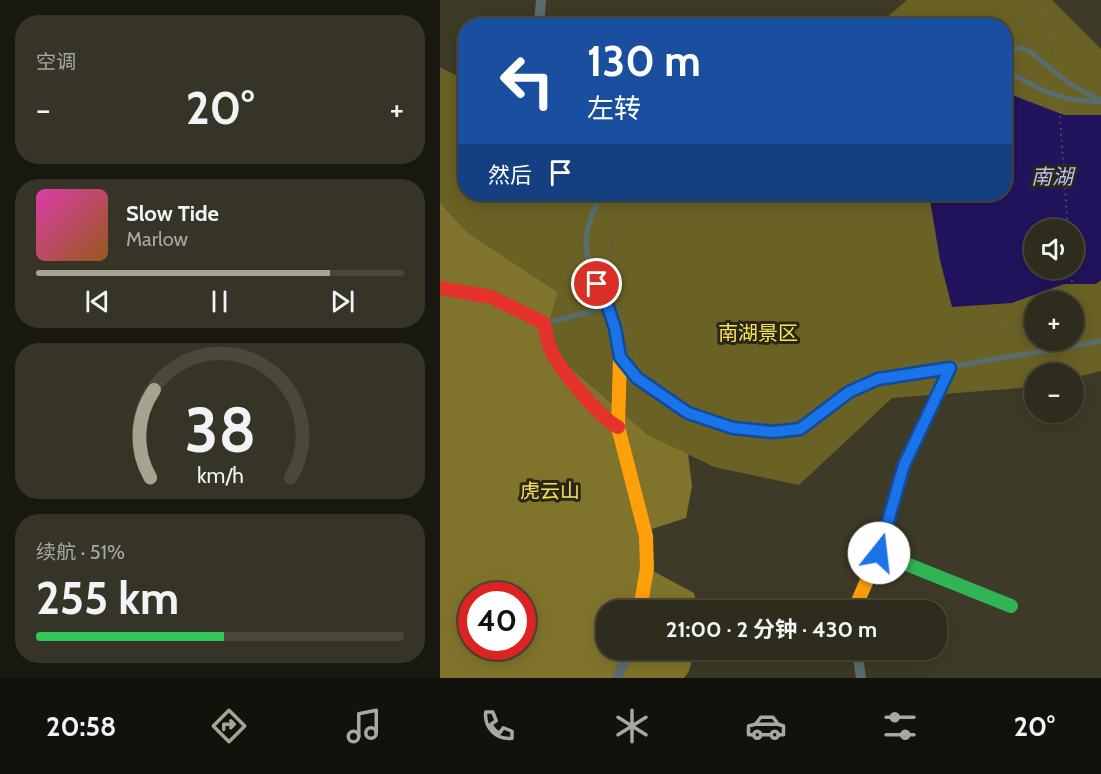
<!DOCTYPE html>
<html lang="zh">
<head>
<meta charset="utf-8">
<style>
	body { margin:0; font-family:Cabin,"Noto Sans SC",sans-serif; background:#363426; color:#f1f3f6; height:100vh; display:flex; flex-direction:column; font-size:22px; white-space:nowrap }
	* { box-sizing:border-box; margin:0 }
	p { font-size:20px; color:#a7a7a4 }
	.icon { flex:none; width:33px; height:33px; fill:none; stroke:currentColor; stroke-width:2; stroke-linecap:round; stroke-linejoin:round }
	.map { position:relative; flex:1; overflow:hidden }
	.panel { display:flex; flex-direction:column; gap:15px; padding:15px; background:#191810; width:440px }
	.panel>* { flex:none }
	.guide { position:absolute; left:18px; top:18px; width:554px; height:183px; border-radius:24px; box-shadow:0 3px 15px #0003,0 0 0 2px #49483b; background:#1a4fa0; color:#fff; overflow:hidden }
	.tools { position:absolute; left:584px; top:219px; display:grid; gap:12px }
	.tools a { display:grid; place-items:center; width:60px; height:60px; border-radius:50%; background:#2e2c1d; box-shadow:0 3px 15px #0003,0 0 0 2px #49483b; font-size:30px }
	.speed { position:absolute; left:18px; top:582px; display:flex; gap:12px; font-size:30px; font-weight:700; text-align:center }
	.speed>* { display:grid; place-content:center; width:78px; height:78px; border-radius:50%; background:#2e2c1d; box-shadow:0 3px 15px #0003,0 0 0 2px #49483b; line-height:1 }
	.speed .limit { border:9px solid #d22; background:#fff; color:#111 }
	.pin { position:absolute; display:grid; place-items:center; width:51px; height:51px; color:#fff; margin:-26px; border:3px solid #fff; border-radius:50%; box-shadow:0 2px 6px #0007 }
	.me { position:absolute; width:66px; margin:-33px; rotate:16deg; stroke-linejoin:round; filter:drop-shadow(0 0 4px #0008) }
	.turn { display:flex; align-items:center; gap:21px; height:126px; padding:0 30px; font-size:27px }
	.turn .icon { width:78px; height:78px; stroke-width:2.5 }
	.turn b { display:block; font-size:42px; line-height:51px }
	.then { display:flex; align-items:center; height:57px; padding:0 30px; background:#0003; gap:12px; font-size:22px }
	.big { font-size:45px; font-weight:700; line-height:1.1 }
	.panel .tile { flex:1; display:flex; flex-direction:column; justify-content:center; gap:9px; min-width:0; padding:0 21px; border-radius:24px; background:#363426 }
	.panel .dial { align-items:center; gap:0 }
	.dial svg { height:156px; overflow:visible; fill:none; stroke:#49483b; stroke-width:7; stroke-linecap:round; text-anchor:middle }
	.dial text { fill:#f1f3f6; stroke:none }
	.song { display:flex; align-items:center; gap:18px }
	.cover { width:72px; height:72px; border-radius:9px; background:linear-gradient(135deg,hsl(320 70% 55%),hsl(30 70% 35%)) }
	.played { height:6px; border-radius:3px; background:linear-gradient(90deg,#a6a390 80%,#49483b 80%) }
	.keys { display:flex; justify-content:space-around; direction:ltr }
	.heat { display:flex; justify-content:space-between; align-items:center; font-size:33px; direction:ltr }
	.charge { height:9px; border-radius:4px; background:linear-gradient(90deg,#34c759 51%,#49483b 0) }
	.trip { position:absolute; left:156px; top:600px; width:351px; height:60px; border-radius:24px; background:#2e2c1d; box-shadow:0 3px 15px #0003,0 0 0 2px #49483b; font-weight:700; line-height:60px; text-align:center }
	.menu { display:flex; height:96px; justify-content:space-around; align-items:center; background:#12120c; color:#a7a7a4 }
	.menu .icon { width:42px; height:42px }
	.menu .active { color:#a6a390 }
	.menu b { font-size:27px; color:#f1f3f6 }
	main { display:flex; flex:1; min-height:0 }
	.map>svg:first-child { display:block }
	.green { fill:#6a6125; fill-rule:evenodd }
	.forest { fill:#80742c; fill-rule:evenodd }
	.water { fill:#22135d; fill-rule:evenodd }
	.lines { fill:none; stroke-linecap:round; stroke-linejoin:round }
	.path { stroke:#606a66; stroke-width:1.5; stroke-dasharray:1.5 4.5; stroke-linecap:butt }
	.lane { stroke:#596c6e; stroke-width:5 }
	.street { stroke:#596c6e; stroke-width:10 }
	.fast { stroke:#30b455; stroke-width:14 }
	.slow { stroke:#ff9f0a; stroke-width:14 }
	.jam { stroke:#e5322d; stroke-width:14 }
	.route-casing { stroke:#114b97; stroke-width:15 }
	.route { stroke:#1a73e8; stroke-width:10 }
	.labels { text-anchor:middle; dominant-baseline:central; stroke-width:6; stroke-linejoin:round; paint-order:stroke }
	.park-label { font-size:20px; fill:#f8e255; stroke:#292718 }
	.water-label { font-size:21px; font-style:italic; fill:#bac0f8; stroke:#292718 }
</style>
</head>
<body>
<main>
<section class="panel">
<div class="tile"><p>空调</p>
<div class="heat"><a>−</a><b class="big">20°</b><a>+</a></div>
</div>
<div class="tile">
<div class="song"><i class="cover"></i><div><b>Slow Tide</b><p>Marlow</p></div></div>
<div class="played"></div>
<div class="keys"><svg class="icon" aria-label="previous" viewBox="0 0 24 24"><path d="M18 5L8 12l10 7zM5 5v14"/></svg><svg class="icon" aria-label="pause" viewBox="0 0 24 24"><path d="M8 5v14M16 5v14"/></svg><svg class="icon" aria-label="next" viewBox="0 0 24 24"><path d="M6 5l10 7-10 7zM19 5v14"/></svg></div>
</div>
<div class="tile dial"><svg viewBox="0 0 100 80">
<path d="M14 69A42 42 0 1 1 86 69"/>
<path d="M14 69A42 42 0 0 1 16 24" stroke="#a6a390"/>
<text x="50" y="56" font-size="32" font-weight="700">38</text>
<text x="50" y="72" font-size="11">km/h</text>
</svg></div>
<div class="tile"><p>续航 · 51%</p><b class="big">255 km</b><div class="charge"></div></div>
</section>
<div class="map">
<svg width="662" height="678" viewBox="0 0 662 678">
	<rect width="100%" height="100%" fill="#3d3a27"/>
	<path class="green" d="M467,0H612L661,49V371L633,378V374H594V387L452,398L359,485L274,467L208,435L103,344L118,292L28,233L0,203V67L25,80L26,194H564V26L438,25ZM594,230H633V268H594ZM594,302H633V340H594Z"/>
	<path class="forest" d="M0,203L28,233L118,292L103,344L208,435L248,454L252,486L246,518L212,529L213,571L254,593L258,610H166V650H255L249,671L244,678H0ZM32,596H82V646H32Z"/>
	<path class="water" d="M564,92L624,115H661V280L656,284H624L572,303L512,307L500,260L489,194H564ZM594,230H633V268H594Z"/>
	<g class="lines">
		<g class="path">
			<polyline points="564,41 592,7 605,13 615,51 616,64"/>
			<polyline points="564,85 602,99"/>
			<polyline points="619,104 628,230"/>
			<polyline points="179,194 168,249 176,304 198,364"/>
			<polyline points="631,268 636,337"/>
			<polyline points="633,334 662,330"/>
			<polyline points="463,366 479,362 527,335 567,321 594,337"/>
			<polyline points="406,384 411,380 421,378"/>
			<polyline points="293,419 333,423"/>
			<polyline points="343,423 364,416"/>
		</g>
		<g class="lane">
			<polyline points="564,51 583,48 589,51 630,84 662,101"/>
			<path d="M564,69C601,90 617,101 660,102"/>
			<path d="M161,194C154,209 146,226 146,243C146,268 161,287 169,309C174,324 177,339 180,355"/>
			<polyline points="106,323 168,307"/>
			<polyline points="185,362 197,378 248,413 293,428 333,432 360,429 409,392 438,379 662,341"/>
		</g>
		<g class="street">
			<polyline points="99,26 101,0"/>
			<polyline points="417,650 421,678"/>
			<polyline points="177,678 190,650"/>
		</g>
		<polyline class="fast" points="439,553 571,606"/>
		<g class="slow">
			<polyline points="180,357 178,427 206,536 207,568 200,610"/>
			<polyline points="414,610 439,553 464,465 510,368"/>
		</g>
		<path class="jam" d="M0,288L51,297L104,323C106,332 107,342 111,350C119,369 161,419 178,427"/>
	</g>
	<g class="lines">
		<defs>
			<polyline id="route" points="157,284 168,307 175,328 180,357 197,378 248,413 293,428 333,432 360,429 409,392 438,379 510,368 464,465 439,553"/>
		</defs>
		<use href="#route" class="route-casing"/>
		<use href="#route" class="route"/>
	</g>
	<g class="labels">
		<g class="park-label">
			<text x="318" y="333">南湖景区</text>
			<text x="110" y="491">虎云山</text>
		</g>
		<g class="water-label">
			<text x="612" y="176">南湖</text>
		</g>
	</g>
</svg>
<div class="tools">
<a><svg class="icon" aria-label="sound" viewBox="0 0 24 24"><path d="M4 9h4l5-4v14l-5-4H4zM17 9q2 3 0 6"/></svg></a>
<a>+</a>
<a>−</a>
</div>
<div class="speed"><div class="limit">40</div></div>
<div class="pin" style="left:157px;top:284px;background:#d93025"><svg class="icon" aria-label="arrive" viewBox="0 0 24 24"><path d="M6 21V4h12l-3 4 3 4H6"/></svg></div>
<svg class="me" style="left:439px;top:553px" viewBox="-20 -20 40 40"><circle r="19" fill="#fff"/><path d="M0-13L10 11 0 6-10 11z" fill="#1a73e8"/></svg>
<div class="trip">21:00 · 2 分钟 · 430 m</div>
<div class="guide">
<div class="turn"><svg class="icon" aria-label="left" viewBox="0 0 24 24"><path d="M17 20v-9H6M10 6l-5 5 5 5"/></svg><div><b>130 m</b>左转</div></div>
<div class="then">然后<svg class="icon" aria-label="arrive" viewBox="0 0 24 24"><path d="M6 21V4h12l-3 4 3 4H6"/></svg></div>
</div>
</div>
</main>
<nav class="menu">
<b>20:58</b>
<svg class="icon active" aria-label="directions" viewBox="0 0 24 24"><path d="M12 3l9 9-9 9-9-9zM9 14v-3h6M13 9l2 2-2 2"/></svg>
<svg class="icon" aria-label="music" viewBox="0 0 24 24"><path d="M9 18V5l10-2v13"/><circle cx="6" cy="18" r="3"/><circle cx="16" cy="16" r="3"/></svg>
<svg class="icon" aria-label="phone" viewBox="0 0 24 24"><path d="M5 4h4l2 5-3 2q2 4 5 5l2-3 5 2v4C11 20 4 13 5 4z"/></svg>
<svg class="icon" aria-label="climate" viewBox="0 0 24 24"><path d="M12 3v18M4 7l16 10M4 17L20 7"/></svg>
<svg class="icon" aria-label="car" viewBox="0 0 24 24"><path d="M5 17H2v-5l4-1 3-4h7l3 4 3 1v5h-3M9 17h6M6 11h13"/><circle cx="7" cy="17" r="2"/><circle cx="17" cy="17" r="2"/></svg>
<svg class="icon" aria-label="filters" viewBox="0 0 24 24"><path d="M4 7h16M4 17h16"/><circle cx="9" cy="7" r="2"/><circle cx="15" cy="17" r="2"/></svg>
<b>20°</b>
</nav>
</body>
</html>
